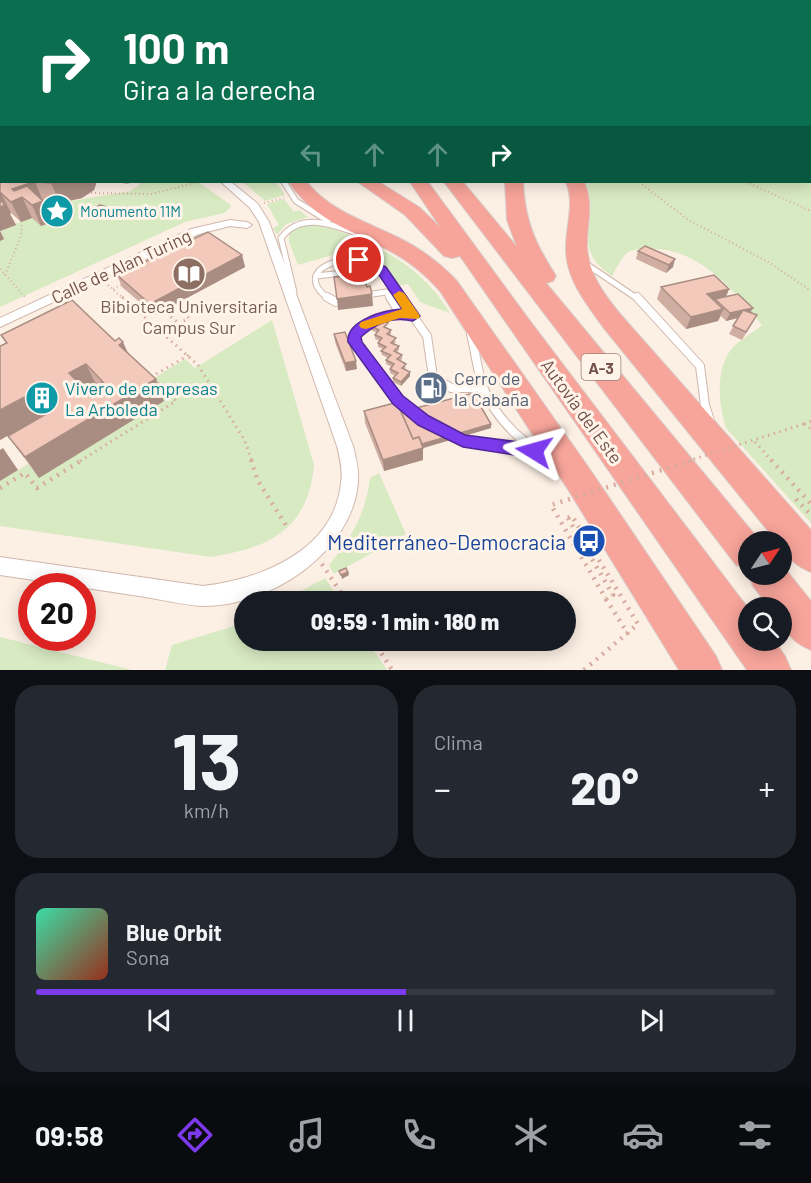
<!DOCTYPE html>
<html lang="es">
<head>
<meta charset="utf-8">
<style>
	body { margin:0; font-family:Barlow,sans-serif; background:#242831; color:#f1f3f6; height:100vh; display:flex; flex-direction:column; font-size:22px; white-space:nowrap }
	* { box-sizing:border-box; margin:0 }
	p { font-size:20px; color:#9ea1a6 }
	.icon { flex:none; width:33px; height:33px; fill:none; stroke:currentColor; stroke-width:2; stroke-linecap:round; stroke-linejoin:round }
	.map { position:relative; height:670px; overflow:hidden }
	.panel { display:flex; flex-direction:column; gap:15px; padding:15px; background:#0d0f14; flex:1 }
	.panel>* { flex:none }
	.banner { position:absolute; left:0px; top:0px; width:812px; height:183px; box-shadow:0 3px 15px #0003; background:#0b6e4f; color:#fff; overflow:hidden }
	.needle { width:39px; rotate:55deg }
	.controls { position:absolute; left:738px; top:531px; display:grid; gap:12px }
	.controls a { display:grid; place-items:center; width:54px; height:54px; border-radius:50%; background:#171b24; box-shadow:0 3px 15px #0003; font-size:30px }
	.speed { position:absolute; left:18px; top:573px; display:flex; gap:12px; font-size:30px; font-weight:700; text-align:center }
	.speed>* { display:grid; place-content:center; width:78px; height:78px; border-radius:50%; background:#171b24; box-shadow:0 3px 15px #0003; line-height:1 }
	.speed .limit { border:9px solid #d22; background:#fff; color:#111 }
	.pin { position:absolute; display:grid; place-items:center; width:51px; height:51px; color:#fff; margin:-26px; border:3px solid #fff; border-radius:50%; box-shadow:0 2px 6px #0007 }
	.me { position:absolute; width:66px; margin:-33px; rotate:278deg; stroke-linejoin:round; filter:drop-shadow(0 0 4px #0008) }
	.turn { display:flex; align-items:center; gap:21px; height:126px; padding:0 24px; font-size:27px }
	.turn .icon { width:78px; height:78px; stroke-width:2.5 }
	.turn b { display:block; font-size:42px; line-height:51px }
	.lanes { display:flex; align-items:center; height:57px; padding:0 24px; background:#0003; justify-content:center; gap:30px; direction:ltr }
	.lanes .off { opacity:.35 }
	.big { font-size:45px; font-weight:800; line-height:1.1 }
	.panel .tile { flex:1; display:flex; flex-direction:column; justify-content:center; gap:9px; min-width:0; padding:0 21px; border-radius:24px; background:#242831 }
	.panel .dial { align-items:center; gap:0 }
	.dial b { font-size:78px; line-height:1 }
	.song { display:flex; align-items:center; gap:18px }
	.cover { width:72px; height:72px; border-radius:9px; background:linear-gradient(135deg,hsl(160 70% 55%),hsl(10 70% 35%)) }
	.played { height:6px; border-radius:3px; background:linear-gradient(90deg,#7c3aed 50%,#363941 50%) }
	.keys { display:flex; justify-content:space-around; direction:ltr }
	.heat { display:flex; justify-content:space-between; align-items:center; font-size:33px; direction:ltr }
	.panel .tiles { flex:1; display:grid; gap:15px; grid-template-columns:1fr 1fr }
	.tile:last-child { grid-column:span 2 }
	.trip { position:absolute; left:234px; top:591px; width:342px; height:60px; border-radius:30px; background:#171b24; box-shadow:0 3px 15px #0003; font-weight:800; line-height:60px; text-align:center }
	.menu { display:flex; height:96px; justify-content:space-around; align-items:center; background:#090b0e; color:#9ea1a6 }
	.menu .icon { width:42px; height:42px }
	.menu .on { color:#7c3aed }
	.menu b { font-size:27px; color:#f1f3f6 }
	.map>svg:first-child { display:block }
	.green { fill:#d8eac2 }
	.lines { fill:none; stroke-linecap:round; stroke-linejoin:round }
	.service-far2-casing { stroke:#d0b7ad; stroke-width:7 }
	.service-far1-casing { stroke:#d0b7ad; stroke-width:10 }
	.service-casing { stroke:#d0b7ad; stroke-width:11 }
	.pedestrian-casing { stroke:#d0b7ad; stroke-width:3 }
	.minor-casing { stroke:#d0b7ad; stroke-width:2 }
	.motorway-casing { stroke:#d8cfcc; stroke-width:2 }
	.path-far3 { stroke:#d7ac9e; stroke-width:1.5; stroke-dasharray:1 2; stroke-linecap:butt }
	.path-far2 { stroke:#d7ac9e; stroke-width:2; stroke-dasharray:1 3; stroke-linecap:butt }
	.path-far1 { stroke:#d7ac9e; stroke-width:3; stroke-dasharray:1.5 4.5; stroke-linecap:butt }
	.path { stroke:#d7ac9e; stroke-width:4.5; stroke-dasharray:2 6; stroke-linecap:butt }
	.service-far2 { stroke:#fff; stroke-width:5 }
	.service-far1 { stroke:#fff; stroke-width:8 }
	.service { stroke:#fff; stroke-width:9 }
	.pedestrian { fill:#fff; fill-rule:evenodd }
	.minor { fill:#fff; fill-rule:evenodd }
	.motorway { fill:#f7a49a; fill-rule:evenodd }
	.path-bridge-far1 { stroke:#d7ac9e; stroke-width:3; stroke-dasharray:1.5 4.5; stroke-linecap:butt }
	.path-bridge { stroke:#d7ac9e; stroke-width:4.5; stroke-dasharray:2 6; stroke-linecap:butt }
	.wall { fill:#d0ada1 }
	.shaded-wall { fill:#a98d83 }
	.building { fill:#f2c9bb; stroke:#a98d83; stroke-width:1.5; fill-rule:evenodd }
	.route { fill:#7c3aed; stroke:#51269a; stroke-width:1.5 }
	.slow { fill:#f59e0b }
	.labels { text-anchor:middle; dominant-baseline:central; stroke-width:6; stroke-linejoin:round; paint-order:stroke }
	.far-culture-label { font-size:15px; fill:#0d838f; stroke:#fff4ea; text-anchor:start }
	.shield { fill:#fff4ea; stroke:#9e8379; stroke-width:1.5 }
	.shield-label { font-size:16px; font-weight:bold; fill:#755249 }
	.street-label { font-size:18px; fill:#755249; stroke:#fff4ea }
	.education-label { font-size:18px; fill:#785e54; stroke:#fff4ea }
	.service-label { font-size:18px; fill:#4e5e75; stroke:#fff4ea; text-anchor:start }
	.culture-label { font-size:18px; fill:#0d838f; stroke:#fff4ea; text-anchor:start }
	.near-transit-label { font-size:21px; fill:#164399; stroke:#fff4ea; text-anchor:end }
</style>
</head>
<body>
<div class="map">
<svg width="811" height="670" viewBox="0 0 811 670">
	<rect width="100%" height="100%" fill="#fcefe4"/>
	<g class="green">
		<path d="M810,120L811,121V523L726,428C719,406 715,372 730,351C737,341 753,333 762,325C735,291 698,247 650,249C642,249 633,248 627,253C621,258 616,269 612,276C567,247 603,219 585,182H810Z"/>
		<polygon points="143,182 198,182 231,205 230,208 224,213 185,222 0,307 0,241 4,239 0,231 60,203 130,191"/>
		<polygon points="243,182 276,182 285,195 265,201"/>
		<polygon points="284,199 294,212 299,210 308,217 286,224 277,235 273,228 279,225 267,204"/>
		<path d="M308,225C327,226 344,232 361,240C400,257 428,277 450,313L420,302L408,284L399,286L387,268L353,249L298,265L289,242V233L296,228Z"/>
		<path d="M272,320L314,465C308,530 269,548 211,557L0,526V481L28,464L40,478L146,383L185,359L195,368Z"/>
		<path d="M379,473L406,534L334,574L329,565C351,539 366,513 370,478Z"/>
		<polygon points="325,578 340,601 283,601"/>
		<polygon points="244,623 244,640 367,641 387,670 165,670 172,645"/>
		<polygon points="0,637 132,670 0,670"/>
	</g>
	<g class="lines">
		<defs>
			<g id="service-far2">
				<polyline points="284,182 296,201 328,221"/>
				<polyline points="586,264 638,299"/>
				<polyline points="316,276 382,269"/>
				<path d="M294,292L281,238C300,213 328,223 354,232"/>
				<polyline points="366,295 386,292 391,299"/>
				<path d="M329,299C287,268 353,250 376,265C388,273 396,287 403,299"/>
			</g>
			<g id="service-far1">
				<polyline points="327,297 336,302"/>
				<polyline points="390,297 400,313"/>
				<polyline points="402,297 413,316"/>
				<polyline points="637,297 700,366 705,405 710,421"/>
				<path d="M471,334C475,350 477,368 482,384C494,418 522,443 553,461"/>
				<path d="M415,415L398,400L355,343C359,318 392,310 413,316L427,336L433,377L451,388H483"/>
				<polyline points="451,435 463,441 534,451"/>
			</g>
			<polyline id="service" points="550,460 554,462"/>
			<rect id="pedestrian" x="810" y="112" width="1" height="5"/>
			<g id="minor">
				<rect x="0" y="124" width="2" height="6"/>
				<path d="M221,182H231L258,204L269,222L353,446C356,458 359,470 358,482C353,552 269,607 203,606C182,605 160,599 139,596C93,589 47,582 0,575V557L203,586C261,579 334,551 341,483C343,471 340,458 337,446L259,222L250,208Z"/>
				<polygon points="230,220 247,222 252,225 247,228 230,226 199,234 0,327 0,318 191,229"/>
			</g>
			<g id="motorway">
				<polygon points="124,0 138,0 123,2"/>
				<polygon points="153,0 170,0 152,2"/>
				<polygon points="232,0 247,0 248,2 233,2"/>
				<polygon points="303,0 315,0 316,2 304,2"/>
				<rect x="336" y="0" width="12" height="2"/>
				<polygon points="357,0 370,0 356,2"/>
				<polygon points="456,0 468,0 469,2 457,2"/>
				<polygon points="526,0 558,0 559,2 527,2"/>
				<rect x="810" y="13" width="1" height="8"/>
				<rect x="0" y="39" width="2" height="8"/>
				<rect x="0" y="69" width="2" height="8"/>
				<rect x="0" y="87" width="2" height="10"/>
				<path d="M289,182H307C330,211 365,221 397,237C420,248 440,263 457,281L591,471L716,656L722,670H679L569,491L440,291C426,275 409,261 390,251C350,229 316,222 289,182Z"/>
				<polygon points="358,182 379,182 419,207 441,228 410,182 428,182 530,321 748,608 748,640 774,640 785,656 791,670 747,670 460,256 452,258 444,256 405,215"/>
				<path d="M444,182H463L517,247L507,220L505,182H523C525,221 535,243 556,276L553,281L546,283L760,541L748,542V569L736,565Z"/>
				<path d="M566,182H584C594,203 587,223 587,245C588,274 604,294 621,315L811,530V572C799,568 782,555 782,542H777L603,327C586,303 565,278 566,247C566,224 575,204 566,182Z"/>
				<path d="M782,565L811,601V650C790,641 782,630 782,608H770L753,586L748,574H782Z"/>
			</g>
		</defs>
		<use href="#service-far2" class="service-far2-casing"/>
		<use href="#service-far1" class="service-far1-casing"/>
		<use href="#service" class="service-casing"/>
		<use href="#pedestrian" class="pedestrian-casing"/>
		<use href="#minor" class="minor-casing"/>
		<use href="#motorway" class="motorway-casing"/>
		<g class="path-far3">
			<polyline points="45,2 47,0"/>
			<polyline points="59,2 74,0"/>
		</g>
		<g class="path-far2">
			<polyline points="639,182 687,219 770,263 811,291"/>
			<polyline points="746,182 811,211"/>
			<polyline points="91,193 151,194 199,182"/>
			<polyline points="264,203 284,198"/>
			<polyline points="0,269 26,298"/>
			<polyline points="5,275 21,236 22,224"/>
			<polyline points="108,285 124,299"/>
			<polyline points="113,289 125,283"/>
		</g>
		<g class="path-far1">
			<polyline points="122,297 198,365 245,441 252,461"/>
			<polyline points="163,311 166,313 184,303 187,306"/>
			<polyline points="166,313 180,324"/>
			<polyline points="163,333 189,318"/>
			<polyline points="151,377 189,355"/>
			<polyline points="804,424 811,429"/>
			<polyline points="804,424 811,421"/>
			<polyline points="755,442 772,461"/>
			<polyline points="80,461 176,401 155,380"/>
		</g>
		<g class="path">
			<polyline points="251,460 258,481 289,530"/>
			<polyline points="771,460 811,504"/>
			<polyline points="0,488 25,473 37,488 82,460"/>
			<polyline points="796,499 811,515"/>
			<polyline points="568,518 572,516 638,624 584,670"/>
			<polyline points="322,564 347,602"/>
			<polyline points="606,599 628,634"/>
			<polyline points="373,640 392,670"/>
		</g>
		<use href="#service-far2" class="service-far2"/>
		<use href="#service-far1" class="service-far1"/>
		<use href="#service" class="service"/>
		<use href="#pedestrian" class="pedestrian"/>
		<use href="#minor" class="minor"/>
		<use href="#motorway" class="motorway"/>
		<g class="path-bridge-far1">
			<polyline points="174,305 189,318"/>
			<polyline points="688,461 804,424"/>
		</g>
		<polyline class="path-bridge" points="568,518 613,595 606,599 551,505 693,460"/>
	</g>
	<g class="wall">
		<polygon points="811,70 811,109 810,109 810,71"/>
		<polygon points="0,142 2,182 95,182 96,184 94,190 82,198 60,203 43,201 52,222 41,226 32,218 21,222 11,213 10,214 16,225 0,231 4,239 0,241"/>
		<polygon points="117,182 131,182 128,184"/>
		<polygon points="107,207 108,211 101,216 94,213 93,209"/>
		<polygon points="638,251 673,267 666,273 636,259"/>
		<polygon points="242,255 245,267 155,315 122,287 117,275"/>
		<polygon points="661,287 729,289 726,297 753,308 750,312 757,315 742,340 729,334 738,318 726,321 721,316 718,321 686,329 657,299"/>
		<polygon points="371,326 388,327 386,328 391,330 391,334 390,336 396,342 394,344 399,346 399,350 396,353 402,355 402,359 400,361 406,368 404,369 410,376 401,386 393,382 393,378 395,376 390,373 390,369 392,367 386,364 386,360 388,358 382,355 381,351 383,349 378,347 378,343 380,341 375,339 375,335 377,333 371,330"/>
		<polygon points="334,334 357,369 346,371 335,342"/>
		<polygon points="1,335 128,352 164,401 39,478 8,436 45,415 0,440 0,346 6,343"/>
		<polygon points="403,404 403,412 491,428 423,448 423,460 384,471 365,423 364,411"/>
	</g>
	<g class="shaded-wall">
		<polygon points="33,182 35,182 52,222 41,226 32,205 22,197 32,218 21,222 11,202 12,189"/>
		<polygon points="59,182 95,182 96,184 94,190 82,198 60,203 51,183"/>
		<polygon points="0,193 1,193 11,213 10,214 16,225 0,231 4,239 0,241"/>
		<polygon points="107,207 108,211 101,216 100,212"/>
		<polygon points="242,255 245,267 155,315 150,304"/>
		<polygon points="675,259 673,267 666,273 669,265"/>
		<polygon points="729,289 724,301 715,299 714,303 707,294"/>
		<polygon points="372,294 373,306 338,310 337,299"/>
		<polygon points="753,308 749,315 726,321 730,313"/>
		<polygon points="723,309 718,321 686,329 691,317"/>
		<polygon points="123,342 133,364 119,345"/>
		<polygon points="356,361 357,369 346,371 345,363"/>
		<polygon points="86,364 97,386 81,395 69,373"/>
		<polygon points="410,372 410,376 401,386 401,382"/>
		<polygon points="156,379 164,401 39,478 25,457"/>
		<polygon points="32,393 45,415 0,440 0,410"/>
		<polygon points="403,404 403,416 398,405"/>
		<polygon points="491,424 491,428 413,451 413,447"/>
		<polygon points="3,448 18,470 0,481 0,450"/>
		<polygon points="423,448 423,460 384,471 383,460"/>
		<polygon points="348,572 349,575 342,579 341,575"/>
	</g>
	<g class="building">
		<polygon points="555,0 574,0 576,1 557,2"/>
		<polygon points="811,70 811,87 810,87 810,71"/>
		<polygon points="0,142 2,142 2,182 33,182 12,189 14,191 27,186 43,201 32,205 22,197 11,202 1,193 0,193"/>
		<polygon points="40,182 59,182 51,183"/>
		<polygon points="0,200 5,205 0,207"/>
		<polygon points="100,205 107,207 100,212 93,209"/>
		<polygon points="208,232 242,255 150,304 117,275"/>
		<polygon points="645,246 675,259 669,265 638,251"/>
		<polygon points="363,274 367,287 370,286 372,294 337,299 334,277"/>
		<polygon points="714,275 729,289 707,294 723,309 691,317 661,287"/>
		<polygon points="738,294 753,308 730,313 715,299"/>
		<path d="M72,300L115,341L119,338L123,342L119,345L156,379L25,457L8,436L48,413L32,393L0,410V346L7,343L1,335ZM86,364L103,382L86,391L69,373Z"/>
		<polygon points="743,310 757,315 746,332 733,326"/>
		<polygon points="379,319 388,323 384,327 391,330 387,334 396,338 391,343 399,346 394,351 402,355 397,359 406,364 402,368 410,372 401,382 393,378 398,373 390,369 394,364 386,360 391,355 381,351 386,347 378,343 382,338 375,335 379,330 371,326"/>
		<polygon points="345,332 356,361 345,363 334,334"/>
		<polygon points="473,393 491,424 422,444 419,437 413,439 401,412"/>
		<polygon points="402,401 403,404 398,405 413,439 419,437 423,448 383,460 364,411"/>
		<polygon points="346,568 348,572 341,575 339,571"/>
	</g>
	<path class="route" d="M367,257L386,267L420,316L413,321C393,316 376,323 361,337L362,342L403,396L429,416L465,435L534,444L540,446L542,451L540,456L534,458L463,447L418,425L393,404L348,342C346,320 385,310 402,309L377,272L353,260L359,257Z"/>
	<polygon class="slow" points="399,291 404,293 418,313 420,316 418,319 400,318 366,329 361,328 359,325 361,322 402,309 393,295"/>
	<defs>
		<symbol id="sight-disc" viewBox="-11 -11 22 22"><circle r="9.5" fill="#0f9aa8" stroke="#fff4ea"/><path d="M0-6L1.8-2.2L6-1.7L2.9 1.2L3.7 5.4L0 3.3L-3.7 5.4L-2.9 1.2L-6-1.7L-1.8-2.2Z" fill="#fff"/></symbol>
		<symbol id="library-disc" viewBox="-11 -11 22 22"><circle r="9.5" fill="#8d6e63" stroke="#fff4ea"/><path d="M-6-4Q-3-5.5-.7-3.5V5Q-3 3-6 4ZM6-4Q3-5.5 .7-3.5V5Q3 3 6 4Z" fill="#fff"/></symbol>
		<symbol id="fuel-disc" viewBox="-11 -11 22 22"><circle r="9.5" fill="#5c6f8a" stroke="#fff4ea"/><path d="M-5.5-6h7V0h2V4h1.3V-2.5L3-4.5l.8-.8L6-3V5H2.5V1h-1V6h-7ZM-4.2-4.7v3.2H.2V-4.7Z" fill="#fff"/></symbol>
		<symbol id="building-disc" viewBox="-11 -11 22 22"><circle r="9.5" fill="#0f9aa8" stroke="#fff4ea"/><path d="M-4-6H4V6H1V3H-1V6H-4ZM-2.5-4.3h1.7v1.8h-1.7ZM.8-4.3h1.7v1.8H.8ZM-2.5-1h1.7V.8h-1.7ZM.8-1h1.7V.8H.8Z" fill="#fff"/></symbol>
		<symbol id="bus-disc" viewBox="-11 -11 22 22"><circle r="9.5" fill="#1a4fb4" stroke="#fff4ea"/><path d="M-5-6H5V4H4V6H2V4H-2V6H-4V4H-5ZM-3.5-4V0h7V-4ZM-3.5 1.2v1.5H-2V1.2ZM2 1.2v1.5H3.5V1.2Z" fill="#fff"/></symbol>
	</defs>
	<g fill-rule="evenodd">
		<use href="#sight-disc" x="38" y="192" width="38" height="38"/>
		<use href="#library-disc" x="170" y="255" width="38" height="38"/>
		<use href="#fuel-disc" x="412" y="369" width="38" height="38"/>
		<use href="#building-disc" x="23" y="379" width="38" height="38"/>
		<use href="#bus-disc" x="570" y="522" width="38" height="38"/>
	</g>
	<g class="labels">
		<g class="far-culture-label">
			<text x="80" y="211">Monumento 11M</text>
		</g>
		<rect class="shield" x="581.5" y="354" width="39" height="26" rx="4.5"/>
		<g class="shield-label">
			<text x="601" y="367">A-3</text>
		</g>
		<g class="street-label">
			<text transform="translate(121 266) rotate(-25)">Calle de Alan Turing</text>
			<text transform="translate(582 411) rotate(54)">Autovía del Este</text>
		</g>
		<g class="education-label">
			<text x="189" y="306">Bibioteca Universitaria<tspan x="189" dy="21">Campus Sur</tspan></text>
		</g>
		<g class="service-label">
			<text x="454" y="378">Cerro de<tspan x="454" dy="21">la Cabaña</tspan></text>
		</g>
		<g class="culture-label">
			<text x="65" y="388">Vivero de empresas<tspan x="65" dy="21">La Arboleda</tspan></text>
		</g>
		<g class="near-transit-label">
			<text x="566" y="541">Mediterráneo-Democracia</text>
		</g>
	</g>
</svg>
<div class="controls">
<a><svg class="needle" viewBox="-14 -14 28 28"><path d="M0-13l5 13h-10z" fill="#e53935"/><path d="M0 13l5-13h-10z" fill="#9ea1a6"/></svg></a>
<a><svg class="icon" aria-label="search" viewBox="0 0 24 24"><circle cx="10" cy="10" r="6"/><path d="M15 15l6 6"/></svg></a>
</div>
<div class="speed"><div class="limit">20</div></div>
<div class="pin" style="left:359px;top:260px;background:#d93025"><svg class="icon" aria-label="arrive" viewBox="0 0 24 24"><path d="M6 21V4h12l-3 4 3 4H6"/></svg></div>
<svg class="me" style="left:534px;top:451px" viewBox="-20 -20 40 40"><path d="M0-17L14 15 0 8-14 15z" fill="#7c3aed" stroke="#fff" stroke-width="4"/></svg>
<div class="trip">09:59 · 1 min · 180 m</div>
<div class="banner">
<div class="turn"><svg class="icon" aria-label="right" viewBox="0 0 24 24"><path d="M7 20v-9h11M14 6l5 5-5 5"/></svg><div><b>100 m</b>Gira a la derecha</div></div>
<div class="lanes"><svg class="icon off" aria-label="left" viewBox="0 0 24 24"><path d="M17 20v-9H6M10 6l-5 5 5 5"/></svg><svg class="icon off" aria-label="ahead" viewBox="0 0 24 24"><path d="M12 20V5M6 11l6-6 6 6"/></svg><svg class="icon off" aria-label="ahead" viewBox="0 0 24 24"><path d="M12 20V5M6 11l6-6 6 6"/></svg><svg class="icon" aria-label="right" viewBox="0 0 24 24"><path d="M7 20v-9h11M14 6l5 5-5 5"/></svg></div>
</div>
</div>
<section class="panel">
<div class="tiles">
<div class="tile dial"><b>13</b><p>km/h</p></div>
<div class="tile"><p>Clima</p>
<div class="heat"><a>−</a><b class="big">20°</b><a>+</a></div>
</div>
<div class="tile">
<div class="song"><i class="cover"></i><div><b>Blue Orbit</b><p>Sona</p></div></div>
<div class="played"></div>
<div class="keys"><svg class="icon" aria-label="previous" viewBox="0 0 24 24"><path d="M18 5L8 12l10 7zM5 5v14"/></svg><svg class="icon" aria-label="pause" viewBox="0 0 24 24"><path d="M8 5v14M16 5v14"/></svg><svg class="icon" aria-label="next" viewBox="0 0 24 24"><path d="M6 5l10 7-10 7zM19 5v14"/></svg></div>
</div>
</div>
</section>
<nav class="menu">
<b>09:58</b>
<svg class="icon on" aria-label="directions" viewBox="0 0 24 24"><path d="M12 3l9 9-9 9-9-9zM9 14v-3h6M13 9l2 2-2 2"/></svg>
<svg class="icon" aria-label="music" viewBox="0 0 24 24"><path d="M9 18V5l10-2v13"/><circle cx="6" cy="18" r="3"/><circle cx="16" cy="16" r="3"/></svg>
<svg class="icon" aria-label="phone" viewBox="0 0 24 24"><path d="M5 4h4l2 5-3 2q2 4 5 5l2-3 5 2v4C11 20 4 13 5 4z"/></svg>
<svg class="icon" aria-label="climate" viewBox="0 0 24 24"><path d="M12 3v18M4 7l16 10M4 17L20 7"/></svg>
<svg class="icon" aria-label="car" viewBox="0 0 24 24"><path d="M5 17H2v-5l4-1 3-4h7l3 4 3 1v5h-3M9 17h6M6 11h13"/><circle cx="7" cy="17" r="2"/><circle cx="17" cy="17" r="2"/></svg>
<svg class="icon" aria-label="filters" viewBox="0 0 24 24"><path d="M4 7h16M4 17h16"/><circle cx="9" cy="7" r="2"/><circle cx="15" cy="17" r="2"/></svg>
</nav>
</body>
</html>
